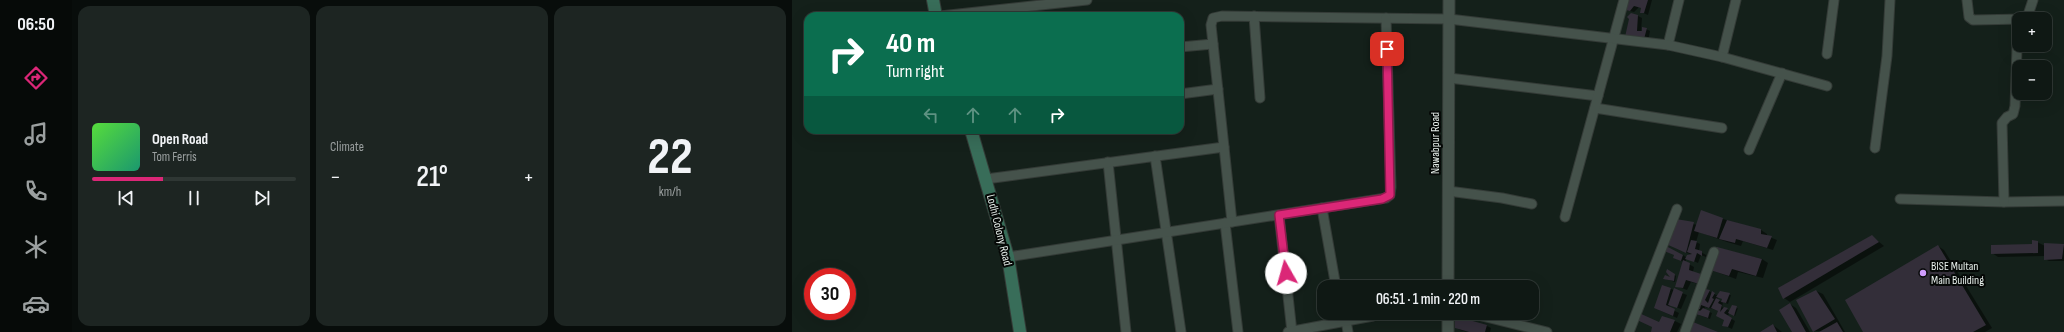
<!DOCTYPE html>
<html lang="en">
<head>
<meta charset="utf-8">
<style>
	body { margin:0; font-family:"Sofia Sans Condensed",sans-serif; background:#1d2522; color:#f1f3f6; height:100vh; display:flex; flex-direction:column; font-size:15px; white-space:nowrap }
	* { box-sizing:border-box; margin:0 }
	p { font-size:13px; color:#9ba0a0 }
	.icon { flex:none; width:22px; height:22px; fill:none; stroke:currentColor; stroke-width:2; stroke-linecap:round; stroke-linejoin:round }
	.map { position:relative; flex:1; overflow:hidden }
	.drawer { display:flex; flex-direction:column; gap:6px; padding:6px; background:#080d0b; width:720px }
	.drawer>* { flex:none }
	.hud { position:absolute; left:12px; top:12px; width:380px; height:122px; border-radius:12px; box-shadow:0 4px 16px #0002,0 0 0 1px #2f3734; background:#0b6e4f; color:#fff; overflow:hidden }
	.buttons { position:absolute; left:1220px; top:12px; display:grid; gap:8px }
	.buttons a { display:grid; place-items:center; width:40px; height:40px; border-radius:8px; background:#0f1814; box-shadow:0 4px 16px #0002,0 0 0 1px #2f3734; font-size:20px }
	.speed { position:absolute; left:12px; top:268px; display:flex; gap:8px; font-size:20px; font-weight:700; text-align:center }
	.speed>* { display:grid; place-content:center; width:52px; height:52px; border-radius:50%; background:#0f1814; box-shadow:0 4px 16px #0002,0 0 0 1px #2f3734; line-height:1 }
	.speed .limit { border:6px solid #d22; background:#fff; color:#111 }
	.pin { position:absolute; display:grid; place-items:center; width:34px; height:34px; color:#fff; margin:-17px; border-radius:8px; box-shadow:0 2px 6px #0006 }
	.me { position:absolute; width:44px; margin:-22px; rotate:353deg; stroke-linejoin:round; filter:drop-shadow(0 0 3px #0008) }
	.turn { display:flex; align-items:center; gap:14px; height:84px; padding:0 16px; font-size:18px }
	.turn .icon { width:52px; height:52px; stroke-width:2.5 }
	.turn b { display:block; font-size:28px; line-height:34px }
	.lanes { display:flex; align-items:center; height:38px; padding:0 16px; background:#0003; justify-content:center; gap:20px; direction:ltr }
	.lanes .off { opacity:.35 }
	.big { font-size:30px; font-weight:600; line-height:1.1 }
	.drawer .card { flex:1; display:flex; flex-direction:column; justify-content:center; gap:6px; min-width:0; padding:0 14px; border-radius:12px; background:#1d2522 }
	.drawer .dial { align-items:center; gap:0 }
	.dial b { font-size:52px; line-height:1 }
	.song { display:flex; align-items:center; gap:12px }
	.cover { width:48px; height:48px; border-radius:6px; background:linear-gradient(135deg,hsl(110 70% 55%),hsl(160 70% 35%)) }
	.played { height:4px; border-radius:2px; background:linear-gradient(90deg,#db2777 35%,#2f3734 35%) }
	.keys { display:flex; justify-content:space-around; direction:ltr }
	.heat { display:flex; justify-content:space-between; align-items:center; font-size:22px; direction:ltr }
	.drawer .tiles { flex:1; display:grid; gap:6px; grid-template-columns:repeat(3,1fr) }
	.trip { position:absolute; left:525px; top:280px; width:222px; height:40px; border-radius:12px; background:#0f1814; box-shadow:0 4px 16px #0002,0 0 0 1px #2f3734; font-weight:600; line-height:40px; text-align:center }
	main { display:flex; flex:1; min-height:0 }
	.tabs { display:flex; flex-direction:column; width:72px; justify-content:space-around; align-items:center; background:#060a08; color:#9ba0a0 }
	.tabs .icon { width:28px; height:28px }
	.tabs .active { color:#db2777 }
	.tabs b { font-size:18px; color:#f1f3f6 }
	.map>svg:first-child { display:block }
	.shadow { fill:#0007; fill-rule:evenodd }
	.building { fill:#332e39 }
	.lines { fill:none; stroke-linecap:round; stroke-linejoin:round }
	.minor-casing { stroke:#343b37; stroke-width:11 }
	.tertiary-casing { stroke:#343b37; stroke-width:13 }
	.secondary-casing { stroke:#343b37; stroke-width:14 }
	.minor { stroke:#45524b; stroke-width:9 }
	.tertiary { stroke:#45524b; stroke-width:11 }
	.secondary { stroke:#386d59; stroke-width:12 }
	.route-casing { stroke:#8e194d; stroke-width:10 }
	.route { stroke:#db2777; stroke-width:7 }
	.poi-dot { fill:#d19dfe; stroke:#050806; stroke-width:1.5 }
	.labels { text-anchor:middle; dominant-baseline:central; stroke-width:4; stroke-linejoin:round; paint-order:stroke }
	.street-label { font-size:12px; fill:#e6eeea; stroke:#050806 }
	.poi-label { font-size:12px; fill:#e6eeea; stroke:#050806; text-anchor:start }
</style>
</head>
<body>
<main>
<nav class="tabs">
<b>06:50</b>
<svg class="icon active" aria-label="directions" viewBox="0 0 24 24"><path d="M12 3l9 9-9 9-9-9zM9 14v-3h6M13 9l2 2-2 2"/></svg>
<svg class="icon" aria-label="music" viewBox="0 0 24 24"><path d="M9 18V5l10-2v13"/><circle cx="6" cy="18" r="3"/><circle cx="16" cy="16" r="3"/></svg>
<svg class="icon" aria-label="phone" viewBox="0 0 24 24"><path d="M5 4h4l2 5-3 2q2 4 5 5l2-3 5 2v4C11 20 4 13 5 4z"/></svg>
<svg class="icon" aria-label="climate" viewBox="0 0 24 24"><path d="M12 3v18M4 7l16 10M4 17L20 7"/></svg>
<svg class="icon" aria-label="car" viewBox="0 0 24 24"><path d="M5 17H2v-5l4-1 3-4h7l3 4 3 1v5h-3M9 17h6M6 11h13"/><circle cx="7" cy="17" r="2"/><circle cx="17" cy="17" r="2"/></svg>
</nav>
<section class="drawer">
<div class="tiles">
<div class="card">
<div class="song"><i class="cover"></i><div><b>Open Road</b><p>Tom Ferris</p></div></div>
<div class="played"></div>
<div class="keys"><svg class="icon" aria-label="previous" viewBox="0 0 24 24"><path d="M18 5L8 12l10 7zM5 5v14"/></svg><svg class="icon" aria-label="pause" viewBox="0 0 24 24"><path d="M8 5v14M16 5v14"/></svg><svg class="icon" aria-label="next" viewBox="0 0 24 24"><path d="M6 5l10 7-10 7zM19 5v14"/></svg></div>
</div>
<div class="card"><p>Climate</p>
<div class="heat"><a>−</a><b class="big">21°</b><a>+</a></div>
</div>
<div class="card dial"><b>22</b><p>km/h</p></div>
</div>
</section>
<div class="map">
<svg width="1272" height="332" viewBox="0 0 1272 332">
	<rect width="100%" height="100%" fill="#14201a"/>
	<g class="shadow">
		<polygon points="837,0 860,0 856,15 849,12 850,8 847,7 842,12 834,10"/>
		<polygon points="846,16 850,18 849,32 854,29 858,31 856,41 838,39"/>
		<polygon points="931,219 969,230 975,234 975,236 985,240 981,250 951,241 949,246 935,242 907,232 904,242 908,244 907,251 914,255 914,257 909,255 906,263 895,258 893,262 902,267 901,272 913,277 911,285 899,282 895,290 884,286 892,262 882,258 891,255 895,258 900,255 881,247 885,220 905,225"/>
		<polygon points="1080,236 1092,246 998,302 992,298"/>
		<polygon points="1245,242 1253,246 1253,244 1272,245 1272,261 1257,261 1253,259 1253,256 1206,257 1200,253 1241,245"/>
		<polygon points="1146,246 1152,250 1200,328 1193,332 1072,332"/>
		<polygon points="926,248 970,259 976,263 971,278 946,272 944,279 919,270"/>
		<polygon points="876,271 884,276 883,282 874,279 882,279"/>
		<polygon points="871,286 895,295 889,309 878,305 877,308 887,313 885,318 867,310"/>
		<path d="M917,291L926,296L939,295L936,304L931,302L930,307L938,311L946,308L943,316L938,313L935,316L943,321L940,329L931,325L933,320L927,311L921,309L913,307L912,310L920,313L918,319L907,315L913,313L906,309ZM926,297L931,299L930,302L925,300Z"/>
		<polygon points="1024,291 1031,294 1053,332 1022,331 1006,301"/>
		<polygon points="998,304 1004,308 1018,332 1001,332"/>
		<polygon points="664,313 671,314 681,321 681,322 695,326 699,328 698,332 676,332 668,330 664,327 671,319 664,316"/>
		<polygon points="883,321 889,324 885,332 861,332 867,323"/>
		<polygon points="981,325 990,332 970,332"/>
	</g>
	<g class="building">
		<polygon points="836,0 856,0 852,13 848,13 849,8 842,6 838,11 833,10"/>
		<polygon points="839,13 846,15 845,31 850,31 850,27 855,28 852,39 833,37 837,19 835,17"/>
		<polygon points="909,210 931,218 925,238 902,231"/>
		<polygon points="884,219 902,222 894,253 874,244"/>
		<polygon points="935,220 969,229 969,234 980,236 975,248 944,239 943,243 927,239"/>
		<polygon points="1080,235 1087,242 991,299 986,288"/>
		<polygon points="899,240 905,241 903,249 910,251 910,256 905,253 902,262 893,259 895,255 900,254 895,252"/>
		<polygon points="1240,240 1246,241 1246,253 1199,254 1199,245 1240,244"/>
		<polygon points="1252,243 1272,244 1270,259 1252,260"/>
		<polygon points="1146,245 1194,325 1181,332 1071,332 1053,300"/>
		<polygon points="874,246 891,255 889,261 881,258 882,255 872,251"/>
		<polygon points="925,247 970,259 964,276 940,269 937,276 918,270"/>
		<polygon points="891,260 898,263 897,270 909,274 907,284 894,280 891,288 883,287"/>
		<polygon points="875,269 883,274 882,281 871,279 873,275 878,277 874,272"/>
		<polygon points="870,285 879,288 874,305 883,309 881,316 862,308"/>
		<polygon points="882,288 891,292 885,308 876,305"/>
		<polygon points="913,289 918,290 913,300 916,303 920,291 923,293 920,298 922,299 917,308 909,305 908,309 905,309"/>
		<polygon points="1024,290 1043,319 1021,332 1004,300"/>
		<polygon points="928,291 938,293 934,303 929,302 930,299 924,297"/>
		<polygon points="924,298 928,300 926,303 930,305 928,312 932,307 936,308 932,313 940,318 936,327 930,326 932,320 924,316 926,311 919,308"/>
		<polygon points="998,303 1014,332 1000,332 987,310"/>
		<polygon points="940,305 945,306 942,316 936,313"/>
		<polygon points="911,308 918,311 916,318 904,314 905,310 908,311"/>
		<polygon points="663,313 671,313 671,317 678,317 677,320 695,325 693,332 677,332 663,328 663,318 670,320 670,318 663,317"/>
		<polygon points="847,313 867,322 870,316 883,320 878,332 859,332 860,327 845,320"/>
		<polygon points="901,322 926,332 897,332"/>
		<polygon points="1045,322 1051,332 1027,332"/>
		<polygon points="981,324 985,332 968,332"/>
	</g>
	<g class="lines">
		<defs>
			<g id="minor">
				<polyline points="1175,0 1177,17 1181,20 1231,19 1236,15 1241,0"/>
				<polyline points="148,16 295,0"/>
				<polyline points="462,16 468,98"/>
				<polyline points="876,45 887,0"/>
				<polyline points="388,47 421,44"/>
				<polyline points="1035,54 1042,0"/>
				<polyline points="930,57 944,0"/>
				<polyline points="657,78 806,96"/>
				<polyline points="388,94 426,89"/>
				<polyline points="803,108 930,128"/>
				<polyline points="1083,148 1095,56 1098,0"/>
				<polyline points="957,150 990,73"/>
				<polyline points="363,156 389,332"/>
				<polyline points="316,162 334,332"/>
				<polyline points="194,179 432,147"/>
				<polyline points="656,191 710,198 740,204"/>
				<polyline points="1108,199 1212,202 1272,201"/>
				<polyline points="1212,202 1210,123 1215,117 1221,114 1223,106 1226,19"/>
				<polyline points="530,208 544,287"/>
				<polyline points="487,215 500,332"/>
				<polyline points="773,217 832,0"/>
				<polyline points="440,222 419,25 421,18 430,16 657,19 876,45 930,57 1035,86"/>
				<polyline points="433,223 446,332"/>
				<polyline points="216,257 594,198 598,195 599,187 594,18"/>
				<polyline points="678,313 755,332"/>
				<polyline points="554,321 556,332"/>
				<polyline points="496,332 581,316"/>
				<polyline points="837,332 885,209"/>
				<polyline points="893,332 922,252"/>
			</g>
			<g id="tertiary">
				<polyline points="656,287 657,0"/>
				<polyline points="656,332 656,313"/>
			</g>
			<g id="secondary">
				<polyline points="141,0 144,16"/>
				<polyline points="179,130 216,257 228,332"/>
			</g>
		</defs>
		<use href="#minor" class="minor-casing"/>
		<use href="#tertiary" class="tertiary-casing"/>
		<use href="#secondary" class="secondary-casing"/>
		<use href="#minor" class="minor"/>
		<use href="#tertiary" class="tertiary"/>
		<use href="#secondary" class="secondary"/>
	</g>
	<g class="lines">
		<defs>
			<polyline id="route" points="494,273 487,215 590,199 598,195 595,49"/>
		</defs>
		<use href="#route" class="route-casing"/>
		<use href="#route" class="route"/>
	</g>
	<circle class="poi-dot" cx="1131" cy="273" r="4"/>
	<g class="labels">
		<g class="street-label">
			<text transform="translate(643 143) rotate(-90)">Nawabpur Road</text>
			<text transform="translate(207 230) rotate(76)">Lodhi Colony Road</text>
		</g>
		<g class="poi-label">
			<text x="1139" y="266">BISE Multan<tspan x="1139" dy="14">Main Building</tspan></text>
		</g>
	</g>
</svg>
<div class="buttons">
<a>+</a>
<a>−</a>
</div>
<div class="speed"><div class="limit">30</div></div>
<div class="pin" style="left:595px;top:49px;background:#d93025"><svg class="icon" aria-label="arrive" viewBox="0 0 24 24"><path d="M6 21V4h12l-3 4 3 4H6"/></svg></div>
<svg class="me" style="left:494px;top:273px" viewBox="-20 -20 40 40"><circle r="19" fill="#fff"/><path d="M0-13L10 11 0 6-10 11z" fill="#db2777"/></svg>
<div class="trip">06:51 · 1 min · 220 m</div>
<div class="hud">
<div class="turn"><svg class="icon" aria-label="right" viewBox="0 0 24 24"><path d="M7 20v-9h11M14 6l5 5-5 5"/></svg><div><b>40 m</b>Turn right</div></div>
<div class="lanes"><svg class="icon off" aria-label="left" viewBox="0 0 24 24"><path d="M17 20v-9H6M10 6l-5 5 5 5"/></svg><svg class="icon off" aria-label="ahead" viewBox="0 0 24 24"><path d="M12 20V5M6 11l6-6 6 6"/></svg><svg class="icon off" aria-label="ahead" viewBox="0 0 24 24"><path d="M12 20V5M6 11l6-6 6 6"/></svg><svg class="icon" aria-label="right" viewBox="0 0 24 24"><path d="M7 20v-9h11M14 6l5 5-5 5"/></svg></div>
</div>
</div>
</main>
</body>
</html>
